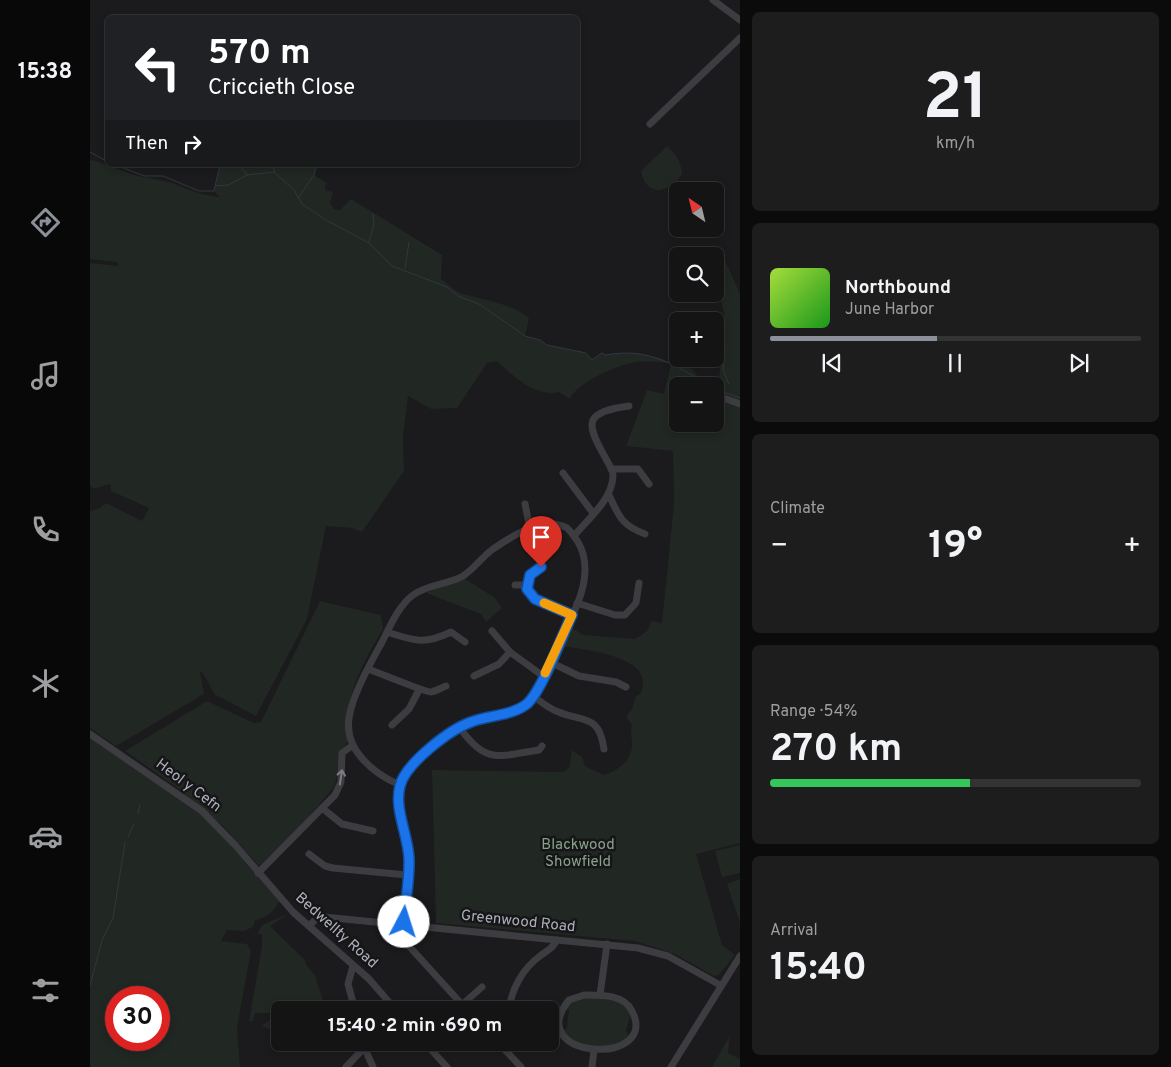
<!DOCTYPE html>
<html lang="en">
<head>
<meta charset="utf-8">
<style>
	body { margin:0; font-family:Overpass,sans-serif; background:#1d1d1e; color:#f1f3f6; height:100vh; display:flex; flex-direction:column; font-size:19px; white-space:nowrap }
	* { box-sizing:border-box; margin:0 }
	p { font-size:16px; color:#9d9ea0 }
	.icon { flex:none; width:28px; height:28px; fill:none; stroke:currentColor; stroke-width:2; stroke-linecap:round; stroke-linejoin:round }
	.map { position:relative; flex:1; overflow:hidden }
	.details { display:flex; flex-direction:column; gap:12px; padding:12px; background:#0b0b0c; width:431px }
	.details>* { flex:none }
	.top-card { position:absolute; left:15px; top:15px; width:475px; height:152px; border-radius:8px; box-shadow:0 2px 8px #0003,0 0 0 1px #333334; background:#202124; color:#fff; overflow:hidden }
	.needle { width:32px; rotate:325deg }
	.buttons { position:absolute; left:579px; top:182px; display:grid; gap:10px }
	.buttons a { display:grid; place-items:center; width:55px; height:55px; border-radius:8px; background:#141415; box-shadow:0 2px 8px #0003,0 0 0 1px #333334; font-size:25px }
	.speed { position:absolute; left:15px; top:986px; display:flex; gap:10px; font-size:25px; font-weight:700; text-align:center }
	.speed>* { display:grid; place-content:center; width:65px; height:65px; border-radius:50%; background:#141415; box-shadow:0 2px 8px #0003,0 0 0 1px #333334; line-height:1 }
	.speed .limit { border:8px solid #d22; background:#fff; color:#111 }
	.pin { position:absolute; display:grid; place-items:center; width:42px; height:42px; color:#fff; margin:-51px -21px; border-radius:50% 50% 50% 0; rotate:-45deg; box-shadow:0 0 5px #0007 }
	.pin .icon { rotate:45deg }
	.me { position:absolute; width:55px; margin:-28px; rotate:5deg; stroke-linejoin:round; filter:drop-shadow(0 0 4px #0008) }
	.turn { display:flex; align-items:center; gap:18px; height:105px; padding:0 20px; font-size:22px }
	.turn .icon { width:65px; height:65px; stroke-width:2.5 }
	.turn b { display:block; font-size:35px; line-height:42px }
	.then { display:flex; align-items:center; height:48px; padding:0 20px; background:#0003; gap:10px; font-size:19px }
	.big { font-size:38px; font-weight:700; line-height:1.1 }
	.details .widget { flex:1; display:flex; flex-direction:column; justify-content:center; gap:8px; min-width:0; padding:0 18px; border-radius:8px; background:#1d1d1e }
	.details .dial { align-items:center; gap:0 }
	.dial b { font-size:65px; line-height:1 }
	.song { display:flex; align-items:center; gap:15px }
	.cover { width:60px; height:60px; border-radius:8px; background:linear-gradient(135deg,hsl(80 70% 55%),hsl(120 70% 35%)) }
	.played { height:5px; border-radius:2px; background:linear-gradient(90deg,#8c9099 45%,#333334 45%) }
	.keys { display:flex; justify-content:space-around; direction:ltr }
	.heat { display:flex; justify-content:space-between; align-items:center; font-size:28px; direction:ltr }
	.charge { height:8px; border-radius:4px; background:linear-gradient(90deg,#34c759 54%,#333334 0) }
	.trip { position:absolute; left:181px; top:1001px; width:288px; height:50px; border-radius:8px; background:#141415; box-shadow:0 2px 8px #0003,0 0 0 1px #333334; font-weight:700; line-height:50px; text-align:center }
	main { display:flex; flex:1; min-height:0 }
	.tabs { display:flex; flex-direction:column; width:90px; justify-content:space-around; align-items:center; background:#080808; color:#9d9ea0 }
	.tabs .icon { width:35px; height:35px }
	.tabs .selected { color:#8c9099 }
	.tabs b { font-size:22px; color:#f1f3f6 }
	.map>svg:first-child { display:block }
	.green { fill:#212722; fill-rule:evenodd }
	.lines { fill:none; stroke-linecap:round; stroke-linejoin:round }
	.stream { stroke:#31383f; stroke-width:1 }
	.minor { stroke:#3c3c41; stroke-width:7 }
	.oneway { stroke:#7b7c84 }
	.route-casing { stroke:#114b97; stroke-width:12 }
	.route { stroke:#1a73e8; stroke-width:9 }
	.slow { stroke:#f59e0b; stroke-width:9 }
	.labels { text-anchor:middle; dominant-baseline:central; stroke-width:5; stroke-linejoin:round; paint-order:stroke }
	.street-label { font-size:15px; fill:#aeb1bb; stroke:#161517 }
	.park-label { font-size:15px; fill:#88a38b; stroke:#161517 }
</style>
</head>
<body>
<main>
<nav class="tabs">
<b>15:38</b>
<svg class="icon selected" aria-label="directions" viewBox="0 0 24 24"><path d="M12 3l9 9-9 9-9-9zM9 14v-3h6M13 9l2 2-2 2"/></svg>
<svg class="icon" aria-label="music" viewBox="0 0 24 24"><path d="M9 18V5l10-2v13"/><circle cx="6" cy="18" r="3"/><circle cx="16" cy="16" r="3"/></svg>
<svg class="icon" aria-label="phone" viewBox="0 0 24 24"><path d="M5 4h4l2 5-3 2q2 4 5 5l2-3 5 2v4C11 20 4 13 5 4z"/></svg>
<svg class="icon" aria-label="climate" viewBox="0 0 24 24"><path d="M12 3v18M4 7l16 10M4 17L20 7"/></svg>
<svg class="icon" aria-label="car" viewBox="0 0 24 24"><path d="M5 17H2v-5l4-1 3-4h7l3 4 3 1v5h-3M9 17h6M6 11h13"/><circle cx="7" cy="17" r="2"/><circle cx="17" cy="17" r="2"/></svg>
<svg class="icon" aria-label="filters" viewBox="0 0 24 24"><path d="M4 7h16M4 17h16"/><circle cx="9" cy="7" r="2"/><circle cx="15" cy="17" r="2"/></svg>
</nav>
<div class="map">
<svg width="650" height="1067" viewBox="0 0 650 1067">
	<rect width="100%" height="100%" fill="#1b1a1c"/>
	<g class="green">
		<path d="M577,146C586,155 591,161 592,174C579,194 556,198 551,171Z"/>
		<path d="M3,160L44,175L79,182L108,193L127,197H130L124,191L130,165H227L224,175L238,184L235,185V190L243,192L240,203L244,209L250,210L261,199L352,255L351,279C357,283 364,290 370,293C389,299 426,304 439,319L435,336L450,340L457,345L496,353L502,359L512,353L516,355C538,351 560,353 581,363L582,358L603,370L615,386H588V424H625V392L628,391L631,358L625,356V325L635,319L629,288L630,249L650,294V843L606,854L632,945L645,955L629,975L624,976L585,954L545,941L346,923L342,770L473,772L479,768L482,750L492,757L495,766L514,775C528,770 542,761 542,744C542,737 540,733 542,725L536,716L542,709L546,696L550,694C569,656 494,650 472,646L481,627L493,635L545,639L557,631L562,621L572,623L584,504L583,451L536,446L557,390L574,394L581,363C569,362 558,361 546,362C528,365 487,382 480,399L469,392C447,398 422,376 407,361L397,363L367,408L341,409L318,396L313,436L314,471L272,532L262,528L236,526L217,619L166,716L124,694L113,673L110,672L114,694L26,746L0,728V511L10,508L16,503L52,521L59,508L21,491L20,484L3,489L0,485V263L29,266L27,262L0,259V161Z"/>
		<path d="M375,579L404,597L412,608L396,622L391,614L336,593C349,586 362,584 375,579Z"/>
		<path d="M230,601L291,615L293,629C273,663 251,702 258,742L250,752L249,771L244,787L211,826L169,866L133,826L86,787L35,751L117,701L164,723L171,722Z"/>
		<path d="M0,738L109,812L127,830L189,901C187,910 174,919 165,920L163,927L154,931L137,930L131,941L157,944L161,951L147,1028L150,1067H0ZM26,998H69V1040H26Z"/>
		<polygon points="650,845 650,873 632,877 625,851"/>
		<polygon points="650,879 650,923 637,884"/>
		<polygon points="198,914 180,926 215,960 216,965 225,975 236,1010 190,1010 190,1039 180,1029 171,1026 186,1016 184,1013 165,1013 163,1021 159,1021 172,946 172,934 167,934 172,925"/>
		<polygon points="497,997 530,1001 541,1013 536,1031 539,1036 529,1046 505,1047 482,1042 473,1030 477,1028 479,1010 476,1008 480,1002"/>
		<polygon points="640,1035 638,1053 650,1059 650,1067 622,1067"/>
	</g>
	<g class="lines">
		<g class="stream">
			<polyline points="0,152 18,162"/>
			<path d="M26,165L54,176H73L109,191H124L125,186L138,185L157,175L184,172L204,190L212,204L236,220L279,243L302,266L357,287L368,296L389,304L435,336L450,340L457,345L496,353L502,360L512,353L516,355C559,347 585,365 620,386"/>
			<polyline points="149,165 157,175"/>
			<polyline points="184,172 184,165"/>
			<polyline points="125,186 130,165"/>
			<polyline points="208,198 224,175 227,165"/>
			<polyline points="279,242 284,224 283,214"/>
			<polyline points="315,268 319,242"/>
			<polyline points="633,321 635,352 633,370 639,384"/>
			<polyline points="625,389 650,398"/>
			<polyline points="48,813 50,805"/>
			<polyline points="38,837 44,824"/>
			<polyline points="0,986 12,940 23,918 35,843"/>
		</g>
		<g class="minor">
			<polyline points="623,0 650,20"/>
			<polyline points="560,124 650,38"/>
			<polyline points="625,395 650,404"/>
			<polyline points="521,469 548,469 559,484"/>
			<polyline points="473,473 503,513"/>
			<path d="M519,495C529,516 531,525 555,534"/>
			<polyline points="435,504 440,529"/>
			<path d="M484,536C498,519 523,499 523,475C523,469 517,462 515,457C494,421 496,412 539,406"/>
			<polyline points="451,567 440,575 437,589 445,599 482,615"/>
			<polyline points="425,585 437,585"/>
			<polyline points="487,603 525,615 535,615 546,603 549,583"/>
			<polyline points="402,631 420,652 453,676"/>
			<path d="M297,632C325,641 334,645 361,632L375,642"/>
			<polyline points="460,662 489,676 526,682 536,687"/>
			<path d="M278,669C287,672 337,693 341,692C346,691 351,688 356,686"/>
			<polyline points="384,676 409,664 420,652"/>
			<path d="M443,696C450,701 458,708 466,711C493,723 509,713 514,749"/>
			<polyline points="302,725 319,709 329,690"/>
			<path d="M370,728C396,765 409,756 449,750L452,746"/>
			<polyline points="0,734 112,811 145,845 203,912 279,979 306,1010"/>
			<path d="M310,785C284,774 254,750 259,718C262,696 280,664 291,644C299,629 308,606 323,595C338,584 357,585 373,576C384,569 392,557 403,549C422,536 454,515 477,528C481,531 485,538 488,542C509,578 478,623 462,656C455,672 450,692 437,703C422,716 399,716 382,722C365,727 323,758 315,774C301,800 318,830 319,857C320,879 315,903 313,925"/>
			<polyline points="232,808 252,824 283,831"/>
			<polyline points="219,854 235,866 243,868 317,875"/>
			<polyline points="168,873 245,795 251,782 252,753 263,745"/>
			<polyline points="304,924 308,934 377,1010"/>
			<polyline points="219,926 226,919 234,917 548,948 578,956 630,985"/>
			<polyline points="263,966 258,984 265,1010"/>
			<path d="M494,995C510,995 534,994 542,1011C571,1067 431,1060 479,1000Z"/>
			<polyline points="510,995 517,944"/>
			<polyline points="366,1010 392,987"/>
			<path d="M419,1010C421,990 433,968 450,956C458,950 462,949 467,940"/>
			<polyline points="272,1042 283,1067"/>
			<polyline points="334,1042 357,1067"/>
			<polyline points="408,1042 431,1067"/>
			<polyline points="416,1051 419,1047 419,1042"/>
			<polyline points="256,1067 274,1048"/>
			<polyline points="502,1067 504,1050"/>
			<polyline points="581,1067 650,956"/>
		</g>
	</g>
	<defs><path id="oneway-shaft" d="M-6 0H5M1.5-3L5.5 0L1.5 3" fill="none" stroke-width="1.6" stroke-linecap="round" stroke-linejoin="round" transform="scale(1.25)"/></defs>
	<use class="oneway" href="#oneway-shaft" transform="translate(251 777) rotate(-81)"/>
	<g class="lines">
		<defs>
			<path id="route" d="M314,922C315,901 320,879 319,858C318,835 304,809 310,786C315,764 359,730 381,722C399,715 423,716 438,703C453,688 472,636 482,615L445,599L437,589L440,575L451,567"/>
		</defs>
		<use href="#route" class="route-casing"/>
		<use href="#route" class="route"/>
		<polyline class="slow" points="454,603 482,615 455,673"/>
	</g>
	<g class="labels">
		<g class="street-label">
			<text transform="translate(98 786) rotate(37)">Heol y Cefn</text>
			<text transform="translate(428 922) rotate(6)">Greenwood Road</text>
			<text transform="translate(246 931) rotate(42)">Bedwellty Road</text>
		</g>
		<g class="park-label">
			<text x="488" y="845">Blackwood<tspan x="488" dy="17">Showfield</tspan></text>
		</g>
	</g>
</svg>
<div class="buttons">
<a><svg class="needle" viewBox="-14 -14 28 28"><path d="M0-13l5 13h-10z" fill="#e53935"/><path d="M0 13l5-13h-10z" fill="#9d9ea0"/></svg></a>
<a><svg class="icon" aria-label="search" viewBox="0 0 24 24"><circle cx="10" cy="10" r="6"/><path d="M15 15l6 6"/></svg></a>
<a>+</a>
<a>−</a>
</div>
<div class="speed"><div class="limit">30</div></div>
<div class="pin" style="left:451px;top:567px;background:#d93025"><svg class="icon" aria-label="arrive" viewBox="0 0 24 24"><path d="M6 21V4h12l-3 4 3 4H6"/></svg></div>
<svg class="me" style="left:314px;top:922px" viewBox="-20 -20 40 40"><circle r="19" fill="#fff"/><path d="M0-13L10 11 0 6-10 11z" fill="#1a73e8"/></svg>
<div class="trip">15:40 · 2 min · 690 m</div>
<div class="top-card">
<div class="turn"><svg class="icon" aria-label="left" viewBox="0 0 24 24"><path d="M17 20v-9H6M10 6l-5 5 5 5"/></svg><div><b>570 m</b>Criccieth Close</div></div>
<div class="then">Then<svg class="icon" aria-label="right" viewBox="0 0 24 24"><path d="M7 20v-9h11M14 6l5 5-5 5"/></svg></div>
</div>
</div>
<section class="details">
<div class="widget dial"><b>21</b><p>km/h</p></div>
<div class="widget">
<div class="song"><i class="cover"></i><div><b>Northbound</b><p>June Harbor</p></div></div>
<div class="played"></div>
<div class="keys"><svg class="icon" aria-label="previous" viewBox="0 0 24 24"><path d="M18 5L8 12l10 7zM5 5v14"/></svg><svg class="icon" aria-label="pause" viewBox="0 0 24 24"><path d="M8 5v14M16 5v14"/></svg><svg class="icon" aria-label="next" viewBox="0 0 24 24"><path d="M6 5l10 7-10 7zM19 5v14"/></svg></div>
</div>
<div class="widget"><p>Climate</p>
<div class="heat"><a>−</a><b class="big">19°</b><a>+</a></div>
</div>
<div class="widget"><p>Range · 54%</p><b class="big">270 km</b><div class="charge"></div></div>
<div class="widget"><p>Arrival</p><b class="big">15:40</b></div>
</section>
</main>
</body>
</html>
